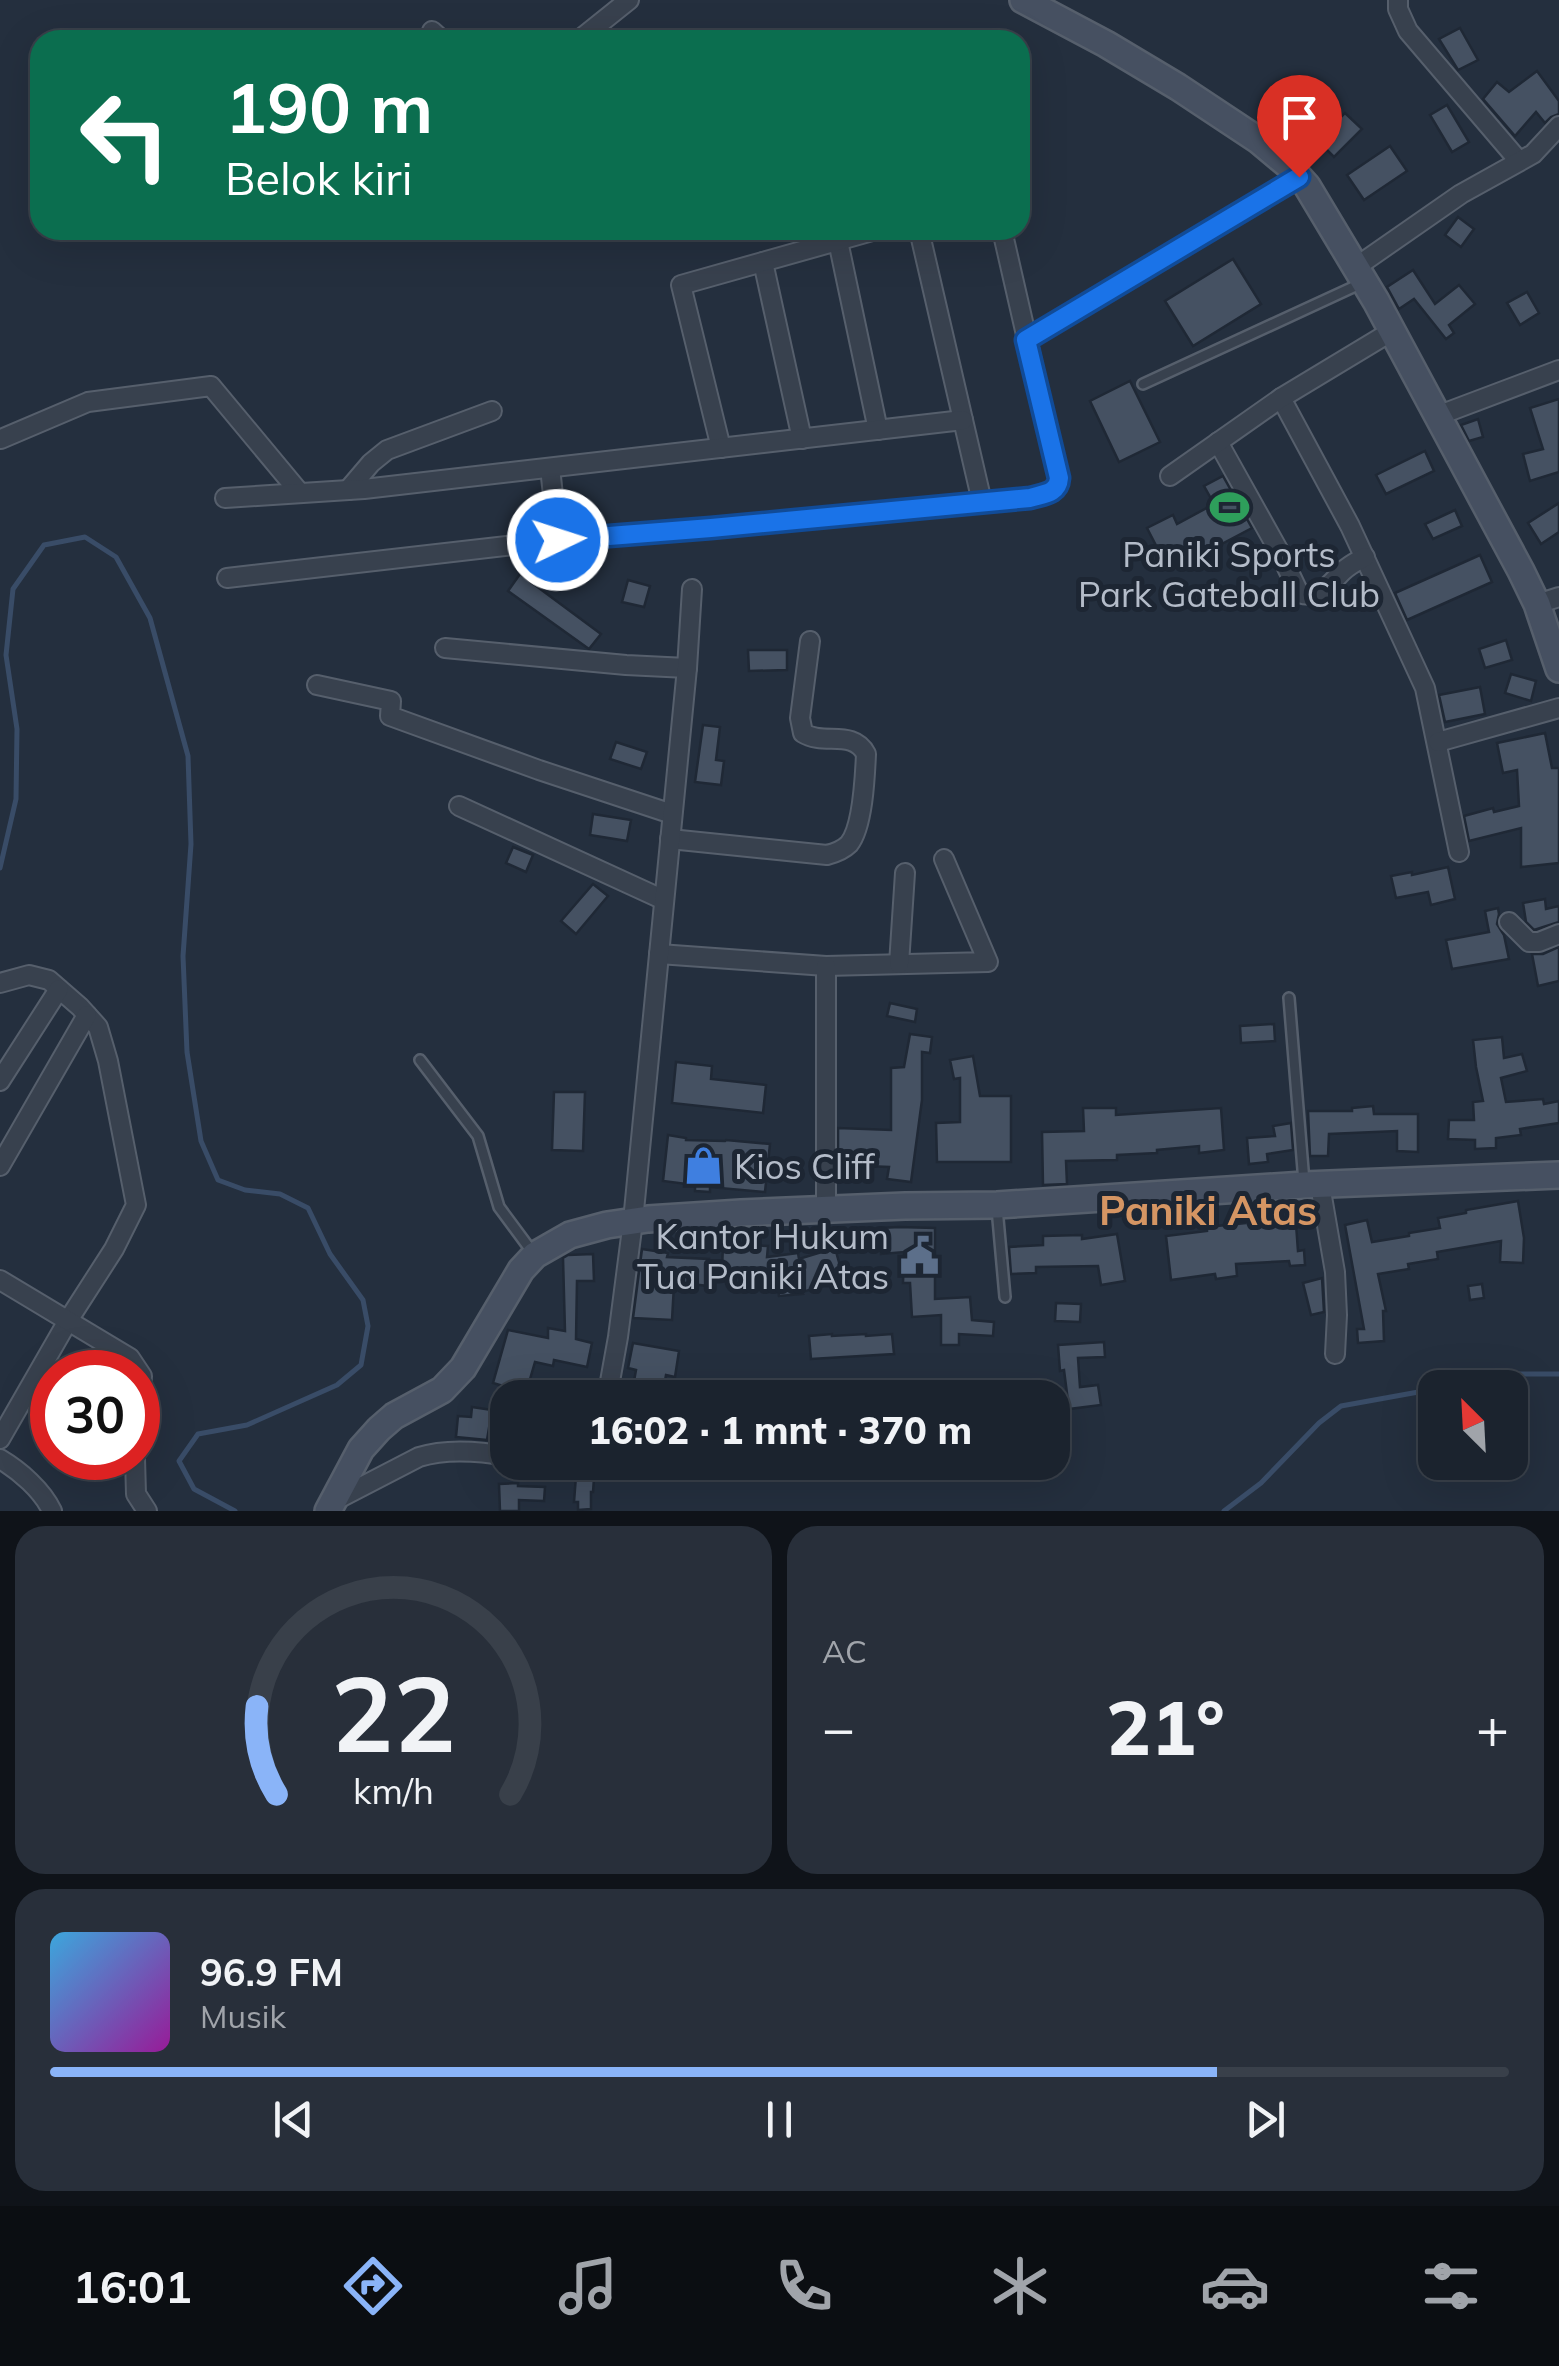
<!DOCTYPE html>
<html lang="id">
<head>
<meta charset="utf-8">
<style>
	body { margin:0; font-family:Mulish,sans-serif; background:#282f3a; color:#f1f3f6; height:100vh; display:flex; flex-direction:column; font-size:38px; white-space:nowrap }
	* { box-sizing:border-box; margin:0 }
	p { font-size:32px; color:#a0a4aa }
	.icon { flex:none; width:55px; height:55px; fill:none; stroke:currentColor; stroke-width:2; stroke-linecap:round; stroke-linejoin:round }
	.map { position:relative; height:1511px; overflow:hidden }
	.details { display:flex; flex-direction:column; gap:15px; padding:15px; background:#0f1319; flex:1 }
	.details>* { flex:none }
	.guide { position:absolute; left:30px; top:30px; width:1000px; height:210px; border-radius:30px; box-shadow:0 10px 40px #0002,0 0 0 2px #39404a; background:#0b6e4f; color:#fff; overflow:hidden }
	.needle { width:65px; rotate:336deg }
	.fabs { position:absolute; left:1418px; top:1370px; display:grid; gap:20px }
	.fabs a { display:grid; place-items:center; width:110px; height:110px; border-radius:20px; background:#1b232e; box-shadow:0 10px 40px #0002,0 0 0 2px #39404a; font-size:50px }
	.speed { position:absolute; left:30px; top:1350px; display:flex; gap:20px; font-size:50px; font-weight:700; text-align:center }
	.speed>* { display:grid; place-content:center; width:130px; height:130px; border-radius:50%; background:#1b232e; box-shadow:0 10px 40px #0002,0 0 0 2px #39404a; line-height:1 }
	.speed .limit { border:15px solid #d22; background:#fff; color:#111 }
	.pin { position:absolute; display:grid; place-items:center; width:85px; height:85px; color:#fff; margin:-102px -42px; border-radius:50% 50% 50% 0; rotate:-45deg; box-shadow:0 0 10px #0007 }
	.pin .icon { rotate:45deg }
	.me { position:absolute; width:110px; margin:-55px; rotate:86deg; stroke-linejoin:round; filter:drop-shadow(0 0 8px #0008) }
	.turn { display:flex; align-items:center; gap:35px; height:210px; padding:0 30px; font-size:45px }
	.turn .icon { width:130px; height:130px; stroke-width:2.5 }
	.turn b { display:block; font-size:70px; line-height:85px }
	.big { font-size:75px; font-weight:800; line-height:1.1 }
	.details .card { flex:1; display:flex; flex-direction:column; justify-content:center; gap:15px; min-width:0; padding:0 35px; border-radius:30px; background:#282f3a }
	.details .dial { align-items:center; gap:0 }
	.dial svg { height:260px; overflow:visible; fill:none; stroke:#39404a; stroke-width:7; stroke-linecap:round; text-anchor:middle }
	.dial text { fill:#f1f3f6; stroke:none }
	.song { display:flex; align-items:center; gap:30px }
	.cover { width:120px; height:120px; border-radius:15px; background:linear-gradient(135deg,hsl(200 70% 55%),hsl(300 70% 35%)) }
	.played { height:10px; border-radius:5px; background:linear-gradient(90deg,#8ab4f8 80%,#39404a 80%) }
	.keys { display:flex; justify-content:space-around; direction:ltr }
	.heat { display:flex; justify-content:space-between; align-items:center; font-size:55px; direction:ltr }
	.details .tiles { flex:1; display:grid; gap:15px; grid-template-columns:1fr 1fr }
	.card:last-child { grid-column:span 2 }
	.trip { position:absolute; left:490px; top:1380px; width:580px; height:100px; border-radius:30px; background:#1b232e; box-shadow:0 10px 40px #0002,0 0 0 2px #39404a; font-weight:800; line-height:100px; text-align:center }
	.dock { display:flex; height:160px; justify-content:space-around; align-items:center; background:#0b0e12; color:#a0a4aa }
	.dock .icon { width:70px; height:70px }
	.dock .on { color:#8ab4f8 }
	.dock b { font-size:45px; color:#f1f3f6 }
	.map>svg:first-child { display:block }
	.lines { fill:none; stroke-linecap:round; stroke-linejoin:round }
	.stream { stroke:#394c67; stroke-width:5 }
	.building { fill:#455162; stroke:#1f2835; stroke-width:2.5 }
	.lane-casing { stroke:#565f6c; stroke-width:14 }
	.street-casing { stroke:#565f6c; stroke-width:22 }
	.secondary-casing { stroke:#565f6c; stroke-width:30 }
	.lane { stroke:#38414e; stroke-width:9 }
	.street { stroke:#38414e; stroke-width:18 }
	.secondary { stroke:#465061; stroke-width:25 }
	.route-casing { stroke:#114b97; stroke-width:25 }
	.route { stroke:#1a73e8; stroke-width:18 }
	.labels { text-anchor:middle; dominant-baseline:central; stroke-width:10; stroke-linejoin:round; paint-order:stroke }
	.poi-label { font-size:35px; fill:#b4bcc9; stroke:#1d2633 }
	.quarter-label { font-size:40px; font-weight:bold; fill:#d59563; stroke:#1d2633 }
</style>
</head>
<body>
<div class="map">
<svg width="1559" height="1511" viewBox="0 0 1559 1511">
	<rect width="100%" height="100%" fill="#242f3e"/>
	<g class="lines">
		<g class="stream">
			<polyline points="0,868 16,799 17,729 6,655 13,589 44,545 85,537 116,557 150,618 188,756 191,844 183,956 187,1052 201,1141 218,1180 245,1190 280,1194 308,1208 330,1254 363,1300 368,1326 361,1365 337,1385 247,1425 198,1434 179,1461 194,1489 235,1511"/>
			<polyline points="1444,1388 1514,1374 1559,1374"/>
			<polyline points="1224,1511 1261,1483 1319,1423 1341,1406 1435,1389"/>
		</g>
	</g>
	<g class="building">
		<polygon points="1460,28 1478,60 1458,70 1439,39"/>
		<polygon points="1537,71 1559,101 1559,114 1551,117 1545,123 1536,112 1515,136 1483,99 1497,82 1509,92"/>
		<polygon points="1447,105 1469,142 1452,152 1430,115"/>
		<polygon points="1345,113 1362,129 1334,157 1318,141"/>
		<polygon points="1390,146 1407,171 1364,200 1347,175"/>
		<polygon points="1458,217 1474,229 1461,247 1445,235"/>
		<polygon points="1233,259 1261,304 1193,346 1165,301"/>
		<polygon points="1413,270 1435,304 1459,285 1475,304 1449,325 1454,333 1446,339 1414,299 1399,309 1387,287"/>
		<polygon points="1527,292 1539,313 1520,325 1507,303"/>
		<polygon points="1130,381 1160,442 1119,462 1090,401"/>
		<polygon points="1559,399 1559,472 1530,481 1523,454 1543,449 1530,408"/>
		<polygon points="1478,419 1483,437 1469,441 1461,425"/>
		<polygon points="1425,451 1434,471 1386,494 1376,475"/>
		<polygon points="1223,476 1252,528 1216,547 1220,557 1197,568 1187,546 1163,559 1147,528 1173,515 1177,524 1214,504 1204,486"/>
		<polygon points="1559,503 1559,532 1541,544 1528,523"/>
		<polygon points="1455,510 1462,526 1433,539 1425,524"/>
		<polygon points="1480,555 1492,582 1407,620 1395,593"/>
		<polygon points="520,574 601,634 589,649 508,591"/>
		<polygon points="628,580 650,586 644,607 622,602"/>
		<polygon points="1506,640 1512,660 1485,668 1479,649"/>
		<polygon points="748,650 787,650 787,670 749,671"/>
		<polygon points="1511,674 1536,681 1531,701 1505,693"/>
		<polygon points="1480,687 1485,714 1445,722 1439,695"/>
		<polygon points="703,725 720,727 716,760 724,761 721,785 695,782"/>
		<polygon points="1545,733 1552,768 1559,768 1559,863 1521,867 1521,828 1469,841 1464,816 1493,808 1494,812 1519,806 1517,770 1503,773 1497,743"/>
		<polygon points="616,742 647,752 641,769 610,759"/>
		<polygon points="593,814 631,820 627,841 590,835"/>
		<polygon points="513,847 533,855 526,872 506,863"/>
		<polygon points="1448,867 1455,899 1431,905 1428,892 1396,898 1391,876 1412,872 1412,875"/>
		<polygon points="593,884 608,896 576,934 561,921"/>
		<polygon points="1545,899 1546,909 1559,906 1559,922 1534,930 1526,922 1523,903"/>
		<polygon points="1498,908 1499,914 1497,924 1504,935 1509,959 1452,969 1446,940 1489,932 1485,911"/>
		<polygon points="1559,947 1559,981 1538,986 1532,954 1543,954"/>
		<polygon points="890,1003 917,1009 915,1022 887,1016"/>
		<polygon points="1274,1024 1275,1041 1241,1043 1240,1026"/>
		<polygon points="910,1034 932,1037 930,1053 922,1052 922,1100 911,1182 887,1179 889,1167 838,1165 838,1128 891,1130 891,1068 904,1067"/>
		<polygon points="1502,1037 1504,1058 1522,1054 1527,1071 1501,1078 1506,1102 1543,1099 1544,1104 1559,1101 1559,1123 1520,1129 1521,1135 1496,1138 1496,1148 1475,1149 1475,1140 1448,1139 1449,1120 1474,1120 1473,1102 1483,1101 1476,1067 1473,1040"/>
		<polygon points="973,1056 980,1096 1011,1096 1011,1162 937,1162 936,1123 960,1122 960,1078 954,1079 950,1060"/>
		<polygon points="676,1062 712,1066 711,1079 766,1085 763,1113 672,1103"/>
		<polygon points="554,1092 585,1092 583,1151 552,1150"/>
		<polygon points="1373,1106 1374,1114 1418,1114 1418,1152 1397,1151 1397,1131 1329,1134 1328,1156 1310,1156 1308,1111 1352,1111 1352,1108"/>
		<polygon points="1083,1108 1116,1108 1116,1115 1221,1108 1224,1150 1199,1153 1199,1146 1157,1150 1157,1153 1117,1155 1117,1160 1066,1161 1067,1184 1043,1185 1042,1132 1084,1131"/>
		<polygon points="1291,1123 1293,1150 1267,1154 1268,1162 1249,1164 1247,1138 1275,1136 1273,1126"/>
		<polygon points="668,1135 686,1138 686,1140 725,1141 726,1140 770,1144 765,1192 710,1187 710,1192 695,1191 695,1185 663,1181"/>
		<polygon points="1518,1201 1524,1238 1523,1263 1500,1262 1501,1241 1437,1252 1438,1259 1408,1264 1409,1269 1378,1274 1386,1311 1383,1311 1384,1341 1358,1343 1357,1329 1364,1329 1345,1225 1367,1220 1372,1242 1409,1236 1409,1233 1440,1228 1438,1218 1466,1213 1466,1210"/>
		<polygon points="1274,1210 1275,1225 1296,1224 1298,1251 1304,1250 1305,1265 1290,1266 1289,1261 1236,1264 1237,1276 1216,1279 1215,1274 1171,1280 1166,1236 1207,1231 1207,1227 1245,1223 1245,1212"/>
		<polygon points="899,1227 935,1228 935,1299 970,1297 972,1320 994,1322 993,1336 959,1334 959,1345 941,1345 941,1315 912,1317 910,1283 903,1283 904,1252 881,1254 880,1228"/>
		<polygon points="1117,1234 1125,1281 1101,1285 1098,1266 1036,1267 1036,1273 1011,1274 1009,1247 1043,1245 1043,1236 1082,1235 1082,1239"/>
		<polygon points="723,1244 768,1246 767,1257 798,1253 799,1259 835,1248 844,1280 802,1292 803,1294 779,1296 776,1273 722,1270"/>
		<polygon points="642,1249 668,1253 667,1257 709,1259 708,1286 691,1284 691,1286 674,1285 672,1320 633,1318"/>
		<polygon points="593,1254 594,1281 577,1281 576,1339 592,1343 587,1367 554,1360 553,1366 535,1362 526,1393 493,1383 508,1330 548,1338 548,1328 565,1331 563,1258 568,1255"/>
		<polygon points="1322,1278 1324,1312 1311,1315 1303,1283"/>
		<polygon points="1482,1284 1484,1298 1470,1300 1468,1286"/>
		<polygon points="1056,1303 1081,1304 1080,1322 1055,1321"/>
		<polygon points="832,1334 832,1336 866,1334 866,1336 892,1334 894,1354 811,1359 809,1336"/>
		<polygon points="1104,1342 1105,1357 1078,1358 1080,1387 1098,1385 1101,1405 1069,1409 1064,1370 1060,1371 1058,1345"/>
		<polygon points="633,1343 679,1351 675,1377 666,1375 662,1398 631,1398 636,1370 628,1368"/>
		<polygon points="740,1380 740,1398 700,1398 701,1381"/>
		<polygon points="887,1382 889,1398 837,1398 837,1388"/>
		<polygon points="472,1407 492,1410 487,1440 456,1437 458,1416 471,1417"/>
		<polygon points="590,1464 595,1464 593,1492 591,1492 591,1509 578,1510 578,1502 574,1502 576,1476 587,1471"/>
		<polygon points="518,1483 518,1486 545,1487 544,1501 519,1500 519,1511 500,1511 499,1484"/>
	</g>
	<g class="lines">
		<defs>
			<g id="lane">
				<polyline points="1143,384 1362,283"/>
				<polyline points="1289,998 1304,1182"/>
				<polyline points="420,1060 478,1136 499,1207 533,1253"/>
				<polyline points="997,1208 1005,1297"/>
			</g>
			<g id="street">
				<polyline points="1398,0 1398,9 1408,31 1519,161"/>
				<polyline points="432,31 442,40"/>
				<polyline points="579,40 629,0"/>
				<polyline points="919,230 982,502"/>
				<polyline points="838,241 878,430"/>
				<polyline points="763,262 802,439"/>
				<polyline points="1356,267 1461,194 1533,154 1559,126"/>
				<polyline points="1026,340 1299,177"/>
				<polyline points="1281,398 1350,526 1425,688 1459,852"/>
				<polyline points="1437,416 1559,370"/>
				<polyline points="1,439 88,402 211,386 300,493"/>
				<path d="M1218,442L1280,553L1299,593C1319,600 1329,585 1342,572C1349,565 1357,561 1365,557"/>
				<polyline points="721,448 681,285 876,230"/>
				<polyline points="550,468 558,540"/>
				<polyline points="1170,476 1281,398 1392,331"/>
				<polyline points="348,490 371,463 387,450 492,411"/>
				<polyline points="225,498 364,489 963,420"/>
				<path d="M227,578L558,540L711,528L1030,498C1043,494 1057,494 1059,479L1002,230"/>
				<polyline points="1537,604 1559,597"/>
				<polyline points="445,648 626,665 687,668"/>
				<polyline points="317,685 391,701 390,716 539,770 672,814"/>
				<polyline points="1438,742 1559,708"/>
				<polyline points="459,806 664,900"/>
				<path d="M670,839L827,855C835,853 843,850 849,844C863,827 865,776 866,754C853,729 824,746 803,733L800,718L810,641"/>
				<polyline points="1509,922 1529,942 1539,942 1559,934"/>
				<polyline points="659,954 826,966 988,962 944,859"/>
				<polyline points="899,964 905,873"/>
				<polyline points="0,983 29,975 49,980 80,1007 98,1027 108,1061 136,1205 114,1249 69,1319 0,1439"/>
				<polyline points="0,1081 59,989"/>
				<polyline points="0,1166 87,1015"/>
				<polyline points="1320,1185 1335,1272 1337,1315 1335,1354"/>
				<polyline points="826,1210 826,966"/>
				<polyline points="0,1280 130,1358 142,1376 138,1435"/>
				<polyline points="607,1398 618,1337 633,1221 687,668 692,589"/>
				<polyline points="135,1458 136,1494 147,1511"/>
				<path d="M0,1459C20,1471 42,1490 52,1511"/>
				<polyline points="542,1462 570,1465 578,1462"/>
				<path d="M332,1502L419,1457C447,1448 479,1451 508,1456"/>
			</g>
			<g id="secondary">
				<polyline points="1023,0 1106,44 1178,87 1258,140 1288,165 1307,186 1376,301 1521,571 1537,604 1559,669"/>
				<polyline points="328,1511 361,1449 379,1429 394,1416 442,1390 463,1368 521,1270 535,1255 570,1235 607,1225 648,1219 741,1213 905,1206 997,1205 1304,1185 1559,1175"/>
			</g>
		</defs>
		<use href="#lane" class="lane-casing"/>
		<use href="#street" class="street-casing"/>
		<use href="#secondary" class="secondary-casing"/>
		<use href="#lane" class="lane"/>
		<use href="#street" class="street"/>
		<use href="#secondary" class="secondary"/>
	</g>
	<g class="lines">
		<defs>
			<path id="route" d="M558,540L711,528L1030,498C1043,494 1058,494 1059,478L1026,340L1299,177"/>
		</defs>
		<use href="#route" class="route-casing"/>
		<use href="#route" class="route"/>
	</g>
	<defs>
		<symbol id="stadium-bare" viewBox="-9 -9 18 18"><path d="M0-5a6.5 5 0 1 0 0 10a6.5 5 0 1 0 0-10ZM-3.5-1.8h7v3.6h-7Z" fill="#2e9e5b" stroke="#1d2633" stroke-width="2.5" paint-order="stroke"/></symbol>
		<symbol id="shop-bare" viewBox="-9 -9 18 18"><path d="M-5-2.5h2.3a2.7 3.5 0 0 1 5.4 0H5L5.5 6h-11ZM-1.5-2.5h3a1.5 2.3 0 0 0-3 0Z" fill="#3f7fe0" stroke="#1d2633" stroke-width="2.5" paint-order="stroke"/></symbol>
		<symbol id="civic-bare" viewBox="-9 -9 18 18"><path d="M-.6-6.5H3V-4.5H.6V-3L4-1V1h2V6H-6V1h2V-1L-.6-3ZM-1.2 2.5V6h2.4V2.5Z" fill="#5c6f8a" stroke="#1d2633" stroke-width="2.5" paint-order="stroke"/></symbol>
	</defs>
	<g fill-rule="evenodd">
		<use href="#stadium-bare" x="1202" y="480" width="55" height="55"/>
		<use href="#shop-bare" x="676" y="1138" width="55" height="55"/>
		<use href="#civic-bare" x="892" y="1228" width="55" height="55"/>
	</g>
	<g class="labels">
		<g class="poi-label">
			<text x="1229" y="554">Paniki Sports<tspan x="1229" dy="40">Park Gateball Club</tspan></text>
			<text x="734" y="1166" text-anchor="start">Kios Cliff</text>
			<text x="889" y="1236" text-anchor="end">Kantor Hukum<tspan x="889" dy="40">Tua Paniki Atas</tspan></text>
		</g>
		<g class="quarter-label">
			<text x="1208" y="1210">Paniki Atas</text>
		</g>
	</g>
</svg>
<div class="fabs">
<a><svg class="needle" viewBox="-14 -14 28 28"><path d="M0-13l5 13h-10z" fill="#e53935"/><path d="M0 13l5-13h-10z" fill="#a0a4aa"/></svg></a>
</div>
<div class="speed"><div class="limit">30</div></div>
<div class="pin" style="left:1299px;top:177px;background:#d93025"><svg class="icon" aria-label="arrive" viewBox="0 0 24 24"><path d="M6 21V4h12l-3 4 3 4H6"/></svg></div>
<svg class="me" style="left:558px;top:540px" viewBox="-20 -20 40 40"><circle r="17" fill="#1a73e8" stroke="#fff" stroke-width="3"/><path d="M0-11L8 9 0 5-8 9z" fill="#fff"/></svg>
<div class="trip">16:02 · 1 mnt · 370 m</div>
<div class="guide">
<div class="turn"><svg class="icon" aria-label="left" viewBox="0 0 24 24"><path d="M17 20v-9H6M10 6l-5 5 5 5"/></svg><div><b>190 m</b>Belok kiri</div></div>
</div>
</div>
<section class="details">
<div class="tiles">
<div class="card dial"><svg viewBox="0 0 100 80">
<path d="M14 69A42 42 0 1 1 86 69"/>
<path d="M14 69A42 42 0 0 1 8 42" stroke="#8ab4f8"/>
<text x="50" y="56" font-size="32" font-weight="700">22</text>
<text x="50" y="72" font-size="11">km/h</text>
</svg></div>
<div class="card"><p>AC</p>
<div class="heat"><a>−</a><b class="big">21°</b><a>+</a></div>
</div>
<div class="card">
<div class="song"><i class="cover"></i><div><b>96.9 FM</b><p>Musik</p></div></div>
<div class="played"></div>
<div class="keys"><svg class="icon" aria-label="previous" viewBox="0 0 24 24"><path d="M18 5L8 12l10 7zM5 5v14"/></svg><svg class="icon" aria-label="pause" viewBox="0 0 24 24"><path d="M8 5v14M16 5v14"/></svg><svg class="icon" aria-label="next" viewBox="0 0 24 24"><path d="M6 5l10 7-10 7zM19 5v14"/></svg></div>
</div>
</div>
</section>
<nav class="dock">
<b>16:01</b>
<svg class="icon on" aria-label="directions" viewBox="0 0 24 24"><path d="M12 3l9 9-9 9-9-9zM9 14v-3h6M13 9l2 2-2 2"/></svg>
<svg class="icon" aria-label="music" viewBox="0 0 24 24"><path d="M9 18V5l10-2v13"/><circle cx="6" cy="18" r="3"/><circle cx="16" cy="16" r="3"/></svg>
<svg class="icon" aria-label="phone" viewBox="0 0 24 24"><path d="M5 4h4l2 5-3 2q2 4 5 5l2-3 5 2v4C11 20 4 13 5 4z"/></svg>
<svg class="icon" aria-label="climate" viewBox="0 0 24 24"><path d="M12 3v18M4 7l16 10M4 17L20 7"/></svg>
<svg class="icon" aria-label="car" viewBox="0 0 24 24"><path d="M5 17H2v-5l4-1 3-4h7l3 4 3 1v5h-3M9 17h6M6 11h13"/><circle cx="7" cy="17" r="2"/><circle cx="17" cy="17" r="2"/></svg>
<svg class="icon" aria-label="filters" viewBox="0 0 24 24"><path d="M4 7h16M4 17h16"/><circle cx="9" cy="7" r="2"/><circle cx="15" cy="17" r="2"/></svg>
</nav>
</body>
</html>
